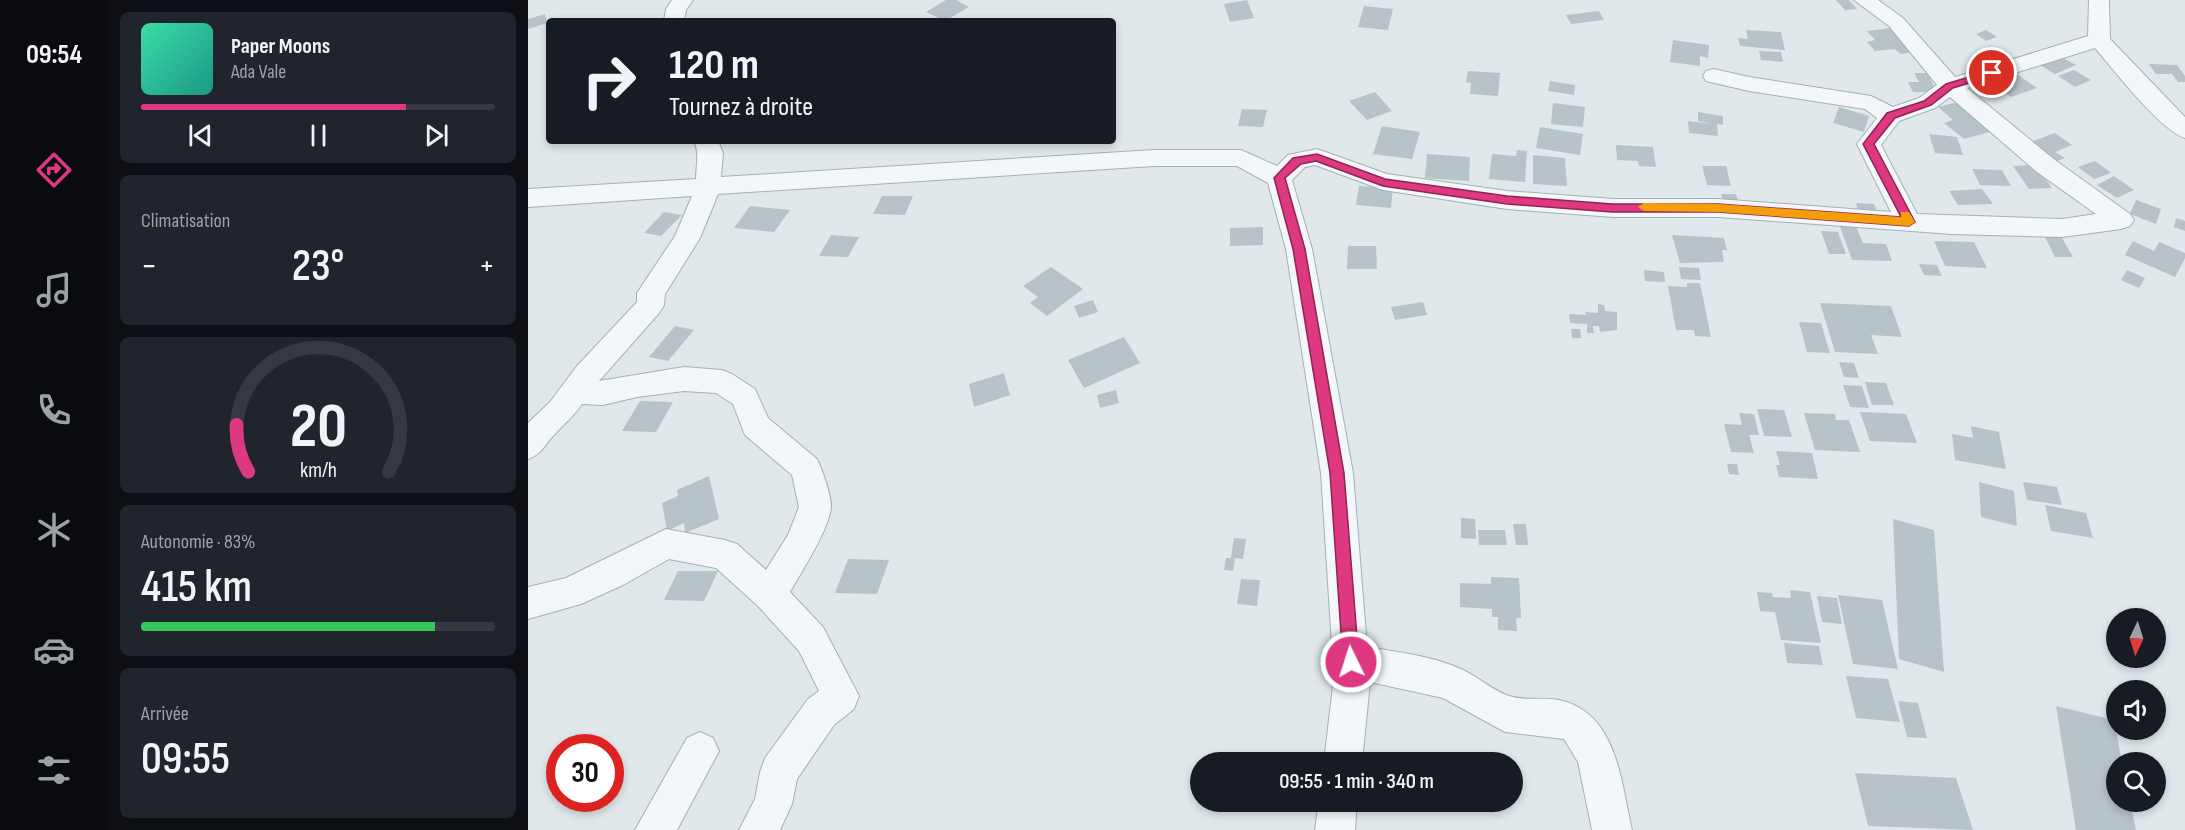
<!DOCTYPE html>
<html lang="fr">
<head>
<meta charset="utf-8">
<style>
	body { margin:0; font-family:"Sofia Sans Condensed",sans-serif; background:#20242c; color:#f1f3f6; height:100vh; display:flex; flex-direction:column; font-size:22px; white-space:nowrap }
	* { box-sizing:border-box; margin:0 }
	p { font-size:20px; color:#9ea1a6 }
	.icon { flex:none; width:33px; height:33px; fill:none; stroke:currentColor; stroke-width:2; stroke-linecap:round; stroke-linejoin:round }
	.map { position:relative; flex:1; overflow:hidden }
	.side { display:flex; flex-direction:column; gap:12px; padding:12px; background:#0d0f14; width:420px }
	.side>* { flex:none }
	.hud { position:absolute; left:18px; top:18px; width:570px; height:126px; border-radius:6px; box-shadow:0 3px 9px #0003; background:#171b24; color:#f1f3f6; overflow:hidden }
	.needle { width:39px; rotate:184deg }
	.fabs { position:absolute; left:1578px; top:608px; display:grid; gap:12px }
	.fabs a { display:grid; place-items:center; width:60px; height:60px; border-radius:50%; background:#171b24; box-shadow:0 3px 9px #0003; font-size:30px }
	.speed { position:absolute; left:18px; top:734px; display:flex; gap:12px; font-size:30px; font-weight:700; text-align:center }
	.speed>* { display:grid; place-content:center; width:78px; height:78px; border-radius:50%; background:#171b24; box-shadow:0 3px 9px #0003; line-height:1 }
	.speed .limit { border:9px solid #d22; background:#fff; color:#111 }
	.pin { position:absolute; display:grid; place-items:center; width:51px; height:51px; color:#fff; margin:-26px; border:3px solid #fff; border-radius:50%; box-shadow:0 2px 6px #0007 }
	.me { position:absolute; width:66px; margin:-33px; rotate:356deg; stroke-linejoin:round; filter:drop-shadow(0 0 4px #0008) }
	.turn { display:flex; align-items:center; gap:21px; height:126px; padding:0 24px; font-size:27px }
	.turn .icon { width:78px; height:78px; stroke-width:2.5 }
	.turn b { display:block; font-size:42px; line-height:51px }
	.big { font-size:45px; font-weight:600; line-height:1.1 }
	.side .tile { flex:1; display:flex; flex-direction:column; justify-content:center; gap:9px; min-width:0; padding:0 21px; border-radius:9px; background:#20242c }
	.side .dial { align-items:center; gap:0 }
	.dial svg { height:156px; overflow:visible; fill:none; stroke:#363941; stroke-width:7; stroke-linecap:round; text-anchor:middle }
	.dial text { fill:#f1f3f6; stroke:none }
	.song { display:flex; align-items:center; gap:18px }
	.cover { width:72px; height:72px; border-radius:9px; background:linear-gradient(135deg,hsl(160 70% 55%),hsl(170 70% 35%)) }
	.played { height:6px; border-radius:3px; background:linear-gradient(90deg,#dd3881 75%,#363941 75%) }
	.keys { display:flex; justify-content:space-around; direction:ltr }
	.heat { display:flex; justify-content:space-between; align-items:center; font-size:33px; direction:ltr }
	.charge { height:9px; border-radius:4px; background:linear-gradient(90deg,#34c759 83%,#363941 0) }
	.trip { position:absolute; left:662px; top:752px; width:333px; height:60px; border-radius:30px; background:#171b24; box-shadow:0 3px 9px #0003; font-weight:600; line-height:60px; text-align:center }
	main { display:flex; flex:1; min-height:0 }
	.tabs { display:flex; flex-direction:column; width:108px; justify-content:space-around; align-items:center; background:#090b0e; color:#9ea1a6 }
	.tabs .icon { width:42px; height:42px }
	.tabs .selected { color:#dd3881 }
	.tabs b { font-size:27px; color:#f1f3f6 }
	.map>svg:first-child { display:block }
	.building { fill:#b7c3c9 }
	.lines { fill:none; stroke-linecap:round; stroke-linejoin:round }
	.minor-casing { stroke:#a5b0b6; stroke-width:2 }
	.minor { fill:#f4f7f9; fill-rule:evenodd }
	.route { fill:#dd3881; stroke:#902454; stroke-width:1.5 }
	.slow { fill:#f59e0b }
</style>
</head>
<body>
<main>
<nav class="tabs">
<b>09:54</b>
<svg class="icon selected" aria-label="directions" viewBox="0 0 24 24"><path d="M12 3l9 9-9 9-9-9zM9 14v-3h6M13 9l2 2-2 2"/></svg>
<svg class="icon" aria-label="music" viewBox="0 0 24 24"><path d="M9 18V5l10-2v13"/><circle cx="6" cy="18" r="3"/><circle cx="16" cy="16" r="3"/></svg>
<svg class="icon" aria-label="phone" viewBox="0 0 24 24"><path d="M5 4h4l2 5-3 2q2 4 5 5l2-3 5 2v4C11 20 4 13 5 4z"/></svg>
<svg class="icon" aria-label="climate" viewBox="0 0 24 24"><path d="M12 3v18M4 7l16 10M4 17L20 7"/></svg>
<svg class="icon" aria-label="car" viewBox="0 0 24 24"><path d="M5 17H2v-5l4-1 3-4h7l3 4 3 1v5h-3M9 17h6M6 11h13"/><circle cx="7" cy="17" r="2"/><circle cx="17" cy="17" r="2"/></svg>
<svg class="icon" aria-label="filters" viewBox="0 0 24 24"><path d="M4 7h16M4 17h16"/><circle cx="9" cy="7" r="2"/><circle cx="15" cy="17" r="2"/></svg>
</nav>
<section class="side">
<div class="tile">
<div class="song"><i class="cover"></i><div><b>Paper Moons</b><p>Ada Vale</p></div></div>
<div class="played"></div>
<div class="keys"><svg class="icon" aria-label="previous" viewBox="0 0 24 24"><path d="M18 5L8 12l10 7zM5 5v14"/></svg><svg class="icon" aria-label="pause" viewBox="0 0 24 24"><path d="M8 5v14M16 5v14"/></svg><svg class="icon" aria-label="next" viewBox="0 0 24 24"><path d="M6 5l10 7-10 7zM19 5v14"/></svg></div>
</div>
<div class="tile"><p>Climatisation</p>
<div class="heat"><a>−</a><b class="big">23°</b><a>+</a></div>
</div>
<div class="tile dial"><svg viewBox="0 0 100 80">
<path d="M14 69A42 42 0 1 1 86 69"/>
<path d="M14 69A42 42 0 0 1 8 45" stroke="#dd3881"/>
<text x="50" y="56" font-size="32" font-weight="700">20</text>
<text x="50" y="72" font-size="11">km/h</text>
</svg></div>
<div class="tile"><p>Autonomie · 83%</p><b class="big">415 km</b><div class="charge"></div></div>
<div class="tile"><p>Arrivée</p><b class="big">09:55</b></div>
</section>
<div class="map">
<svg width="1657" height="830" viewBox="0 0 1657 830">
	<rect width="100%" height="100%" fill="#e0e8eb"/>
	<g class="building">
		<polygon points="418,0 428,0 441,7 417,21 398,12"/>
		<polygon points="719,0 726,18 702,22 696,4"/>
		<polygon points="1308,0 1321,0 1329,9 1317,10"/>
		<polygon points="836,6 865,9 860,30 830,27"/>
		<polygon points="1071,11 1076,20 1043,24 1038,15"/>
		<polygon points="17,14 19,23 0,29 0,19"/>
		<polygon points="1363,28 1386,52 1372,54 1367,49 1347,51 1339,42 1347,40 1339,31"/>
		<polygon points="1218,30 1253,32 1257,50 1212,46 1210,38 1220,39"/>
		<polygon points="1458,30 1469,37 1458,41 1448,34"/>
		<polygon points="1145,40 1181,45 1180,58 1172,56 1172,66 1142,62"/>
		<polygon points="1231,51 1253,52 1255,62 1233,60"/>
		<polygon points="1466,53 1483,66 1457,73 1440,60"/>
		<polygon points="1533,57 1548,65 1527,74 1512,65"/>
		<polygon points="1621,64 1649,65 1657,76 1657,82 1650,82 1644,74 1628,74"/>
		<polygon points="1546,70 1563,80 1547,87 1530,76"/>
		<polygon points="940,71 972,73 970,96 942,94 943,83 938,82"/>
		<polygon points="1386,73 1399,73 1409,92 1385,92 1380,82 1391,82"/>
		<polygon points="1489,74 1509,88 1483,97 1463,83"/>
		<polygon points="1022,81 1047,85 1046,95 1020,91"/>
		<polygon points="847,92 864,111 839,120 821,101"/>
		<polygon points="1430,102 1465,131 1436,139 1416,123 1425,120 1410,107"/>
		<polygon points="1025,103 1057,107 1055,127 1023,124"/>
		<polygon points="1311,107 1341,116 1336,132 1305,123"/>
		<polygon points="714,109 739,110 735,127 710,126"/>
		<polygon points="1170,112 1195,116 1195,125 1189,124 1190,136 1161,133 1160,121 1185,124 1170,121"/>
		<polygon points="854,126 892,132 884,159 845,154"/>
		<polygon points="1012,127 1055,134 1052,155 1008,148"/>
		<polygon points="1527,133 1544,145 1527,152 1537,158 1526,162 1500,143"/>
		<polygon points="1401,134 1429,137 1435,155 1407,153"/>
		<polygon points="1088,145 1125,147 1128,167 1111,166 1110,161 1089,160"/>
		<polygon points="989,150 999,151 997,182 961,179 964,154 988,156"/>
		<polygon points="899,154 942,157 941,181 897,178"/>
		<polygon points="1005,155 1037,158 1039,186 1005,184"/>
		<polygon points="1567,161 1583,173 1566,179 1550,167"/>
		<polygon points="1508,165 1524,188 1501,189 1485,166"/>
		<polygon points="1174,166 1198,166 1203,186 1179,185"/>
		<polygon points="1444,169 1474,170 1483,186 1452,185"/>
		<polygon points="1586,176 1606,190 1589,198 1569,185"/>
		<polygon points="831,186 865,188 863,208 828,205"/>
		<polygon points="1454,189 1465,204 1430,205 1421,191"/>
		<polygon points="1193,194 1208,194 1212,206 1197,206"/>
		<polygon points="354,196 385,196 377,215 345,214"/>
		<polygon points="1608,200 1633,209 1628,224 1602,214"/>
		<polygon points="1328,203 1346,204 1350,213 1331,213"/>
		<polygon points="222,206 262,210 246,232 206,228"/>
		<polygon points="136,212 154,215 133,236 116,233"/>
		<polygon points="1648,218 1657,221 1657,231 1646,227"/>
		<polygon points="1311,224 1327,224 1335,243 1358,244 1364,261 1324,260"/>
		<polygon points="735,227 735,245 702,246 702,228"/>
		<polygon points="1293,231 1310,232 1318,254 1301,254"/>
		<polygon points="303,235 331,237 320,257 291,256"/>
		<polygon points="1144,235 1196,238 1199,250 1194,250 1196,262 1152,263"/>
		<polygon points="1517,237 1534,238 1545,257 1527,257"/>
		<polygon points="1406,241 1446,242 1459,268 1417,266"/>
		<polygon points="1605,241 1626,251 1631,242 1657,253 1657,258 1647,277 1597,255"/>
		<polygon points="820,246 848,246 849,269 819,269"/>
		<polygon points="1391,264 1409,265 1414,276 1396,275"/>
		<polygon points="523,267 555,289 519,316 502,303 510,297 495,286"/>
		<polygon points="1151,267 1171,268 1173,280 1153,279"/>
		<polygon points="1116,270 1136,272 1137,282 1117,281"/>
		<polygon points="1599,270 1617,278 1611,288 1593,280"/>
		<polygon points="1159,283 1172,283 1183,337 1167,336 1166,330 1148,330 1140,286 1159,287"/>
		<polygon points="565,300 570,312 551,318 546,306"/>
		<polygon points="895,302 899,315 867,320 863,307"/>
		<polygon points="1292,303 1363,306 1374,337 1343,335 1350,354 1307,352"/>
		<polygon points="1070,304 1076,305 1077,311 1089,312 1089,330 1072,332 1071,326 1065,326 1066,333 1059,333 1059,324 1042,323 1041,314 1058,315 1057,312 1070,313"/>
		<polygon points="1271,322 1293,323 1302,353 1279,352"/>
		<polygon points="147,326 166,330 140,361 121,357"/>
		<polygon points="1043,329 1052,329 1053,338 1044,338"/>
		<polygon points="596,337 612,363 556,388 540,360"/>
		<polygon points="1311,362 1326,363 1331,378 1316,377"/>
		<polygon points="476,373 482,395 446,407 441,384"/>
		<polygon points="1337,382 1358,383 1366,405 1344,405"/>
		<polygon points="1315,385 1334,386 1341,408 1322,407"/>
		<polygon points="588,390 591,403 572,408 569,395"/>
		<polygon points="112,401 145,402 128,432 94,431"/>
		<polygon points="1229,409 1256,410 1264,437 1236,436"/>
		<polygon points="1332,412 1378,414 1389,443 1342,441"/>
		<polygon points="1211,413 1226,414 1231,435 1221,435 1226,453 1203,452 1196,424 1214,425"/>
		<polygon points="1276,413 1307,414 1308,420 1321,420 1332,452 1287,450"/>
		<polygon points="1443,426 1471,432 1478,469 1427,460 1424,434 1445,438"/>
		<polygon points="1248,451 1284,453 1290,479 1251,477 1248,465 1252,465"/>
		<polygon points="1199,464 1209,464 1211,475 1201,474"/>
		<polygon points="181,476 191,519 157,533 156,523 139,531 134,503 150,496 149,490"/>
		<polygon points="1451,482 1486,491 1489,526 1453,517"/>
		<polygon points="1495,482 1529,487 1534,505 1499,500"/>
		<polygon points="1517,505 1558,513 1565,538 1523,531"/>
		<polygon points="933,518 947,519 948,539 933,538"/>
		<polygon points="1365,519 1406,530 1416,672 1371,659"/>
		<polygon points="985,524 998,524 1000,545 988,545"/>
		<polygon points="950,530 977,530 979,545 951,545"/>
		<polygon points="706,538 718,539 715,559 707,558 705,571 696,570 698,558 703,558"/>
		<polygon points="320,559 361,560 349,594 307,593"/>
		<polygon points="150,571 190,571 176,601 136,600"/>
		<polygon points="963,577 991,578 993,618 988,618 989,631 970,630 970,617 964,617 964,609 932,607 932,583 963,584"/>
		<polygon points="713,579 732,580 729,606 709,604"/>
		<polygon points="1262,590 1282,592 1293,643 1253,640 1247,612 1232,611 1229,592 1244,593 1245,597 1263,598"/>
		<polygon points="1310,595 1354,600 1370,669 1325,664"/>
		<polygon points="1289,596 1309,598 1314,624 1294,622"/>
		<polygon points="1256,643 1291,646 1295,665 1259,663"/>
		<polygon points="1318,676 1360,679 1372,722 1328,718"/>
		<polygon points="1370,701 1390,703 1399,738 1379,737"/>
		<polygon points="1528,706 1586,720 1594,762 1588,762 1588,801 1602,801 1608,830 1548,830"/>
		<polygon points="1327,773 1428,778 1445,830 1340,826"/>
	</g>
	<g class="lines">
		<defs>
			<g id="minor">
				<polygon points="144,0 165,0 158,10 156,21 136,21 138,9"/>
				<path d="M1326,0H1350L1375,18L1427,77L1560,36L1561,0H1581L1582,39L1657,117V138C1633,131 1585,69 1567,48L1439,88L1527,160L1602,214L1606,220L1602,226L1593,229L1534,237L1424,234L1190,217H1085L979,209L855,190L787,165L777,167L764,180L784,249L825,473L839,647C870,652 904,656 933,669C949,676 964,690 981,696C996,701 1015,697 1031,700C1089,712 1093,782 1104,830H1064L1050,762L1036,739L977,732L915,698L842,682L834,762H796L806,677L793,473L758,249L740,183L709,166H626L190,194L172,238L137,294L136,305L132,312L71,381L156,367L194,370L204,374L227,389L240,418L289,459C294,469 304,497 303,508C300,531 274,571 262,592L295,627L331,696L326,709L306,725L269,779L264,804L252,830H211L227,799L232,772L237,758L280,699L291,691L271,651L230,606L188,568L141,559L95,585L53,604L0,619V587L38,578L138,529L197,540L209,544L238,570L260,535L271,507L264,475L217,435L205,404L188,393L156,391L109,397L75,405L54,404C46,416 37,423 28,433C17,443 15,454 0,459V423L22,402L49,366L109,302V293L147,236L164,196L0,207V189L168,179C168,165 172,154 166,141H190L195,153L193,177L626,150H713L749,166L760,155L789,149L859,174L979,191L1085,199H1190L1363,212L1329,144L1349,118L1337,109L1221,91L1178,81L1175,76L1178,71L1186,69L1221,77L1343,96L1365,107L1391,98L1409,85L1361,26ZM1422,97L1509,172L1568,214L1534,219L1389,214L1353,145L1371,121L1407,108Z"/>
				<polygon points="172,732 185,738 191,751 149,830 107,830 159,738"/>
				<polygon points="791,801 829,801 827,830 787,830"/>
			</g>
		</defs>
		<use href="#minor" class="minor-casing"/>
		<use href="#minor" class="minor"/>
	</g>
	<polygon class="route" points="1464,70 1469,73 1468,75 1425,88 1403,105 1367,118 1346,144 1387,222 1381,226 1190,212 1084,212 979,204 855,186 788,161 773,164 757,178 777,249 816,473 831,662 828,668 823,670 817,668 815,662 802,473 765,249 746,178 765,158 789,154 857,179 979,196 1084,204 1190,204 1373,217 1335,144 1359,113 1396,101 1418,84"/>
	<polygon class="slow" points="1116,203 1190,204 1373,217 1373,212 1381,212 1387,222 1381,226 1190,212 1116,211 1110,207"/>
</svg>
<div class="fabs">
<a><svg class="needle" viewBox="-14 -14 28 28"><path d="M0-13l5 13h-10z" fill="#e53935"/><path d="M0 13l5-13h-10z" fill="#9ea1a6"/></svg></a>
<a><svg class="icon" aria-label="sound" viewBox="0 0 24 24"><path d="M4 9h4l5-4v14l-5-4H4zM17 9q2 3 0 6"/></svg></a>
<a><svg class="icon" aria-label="search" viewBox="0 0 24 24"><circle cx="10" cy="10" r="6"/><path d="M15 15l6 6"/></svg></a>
</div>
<div class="speed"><div class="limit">30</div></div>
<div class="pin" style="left:1464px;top:73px;background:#d93025"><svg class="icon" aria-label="arrive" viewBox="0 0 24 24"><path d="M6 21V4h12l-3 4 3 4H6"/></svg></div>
<svg class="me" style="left:823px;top:662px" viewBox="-20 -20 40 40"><circle r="17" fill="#dd3881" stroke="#fff" stroke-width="3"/><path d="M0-11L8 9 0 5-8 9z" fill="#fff"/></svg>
<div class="trip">09:55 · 1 min · 340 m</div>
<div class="hud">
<div class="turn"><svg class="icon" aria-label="right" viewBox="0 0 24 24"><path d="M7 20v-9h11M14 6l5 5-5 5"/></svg><div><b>120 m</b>Tournez à droite</div></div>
</div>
</div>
</main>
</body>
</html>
